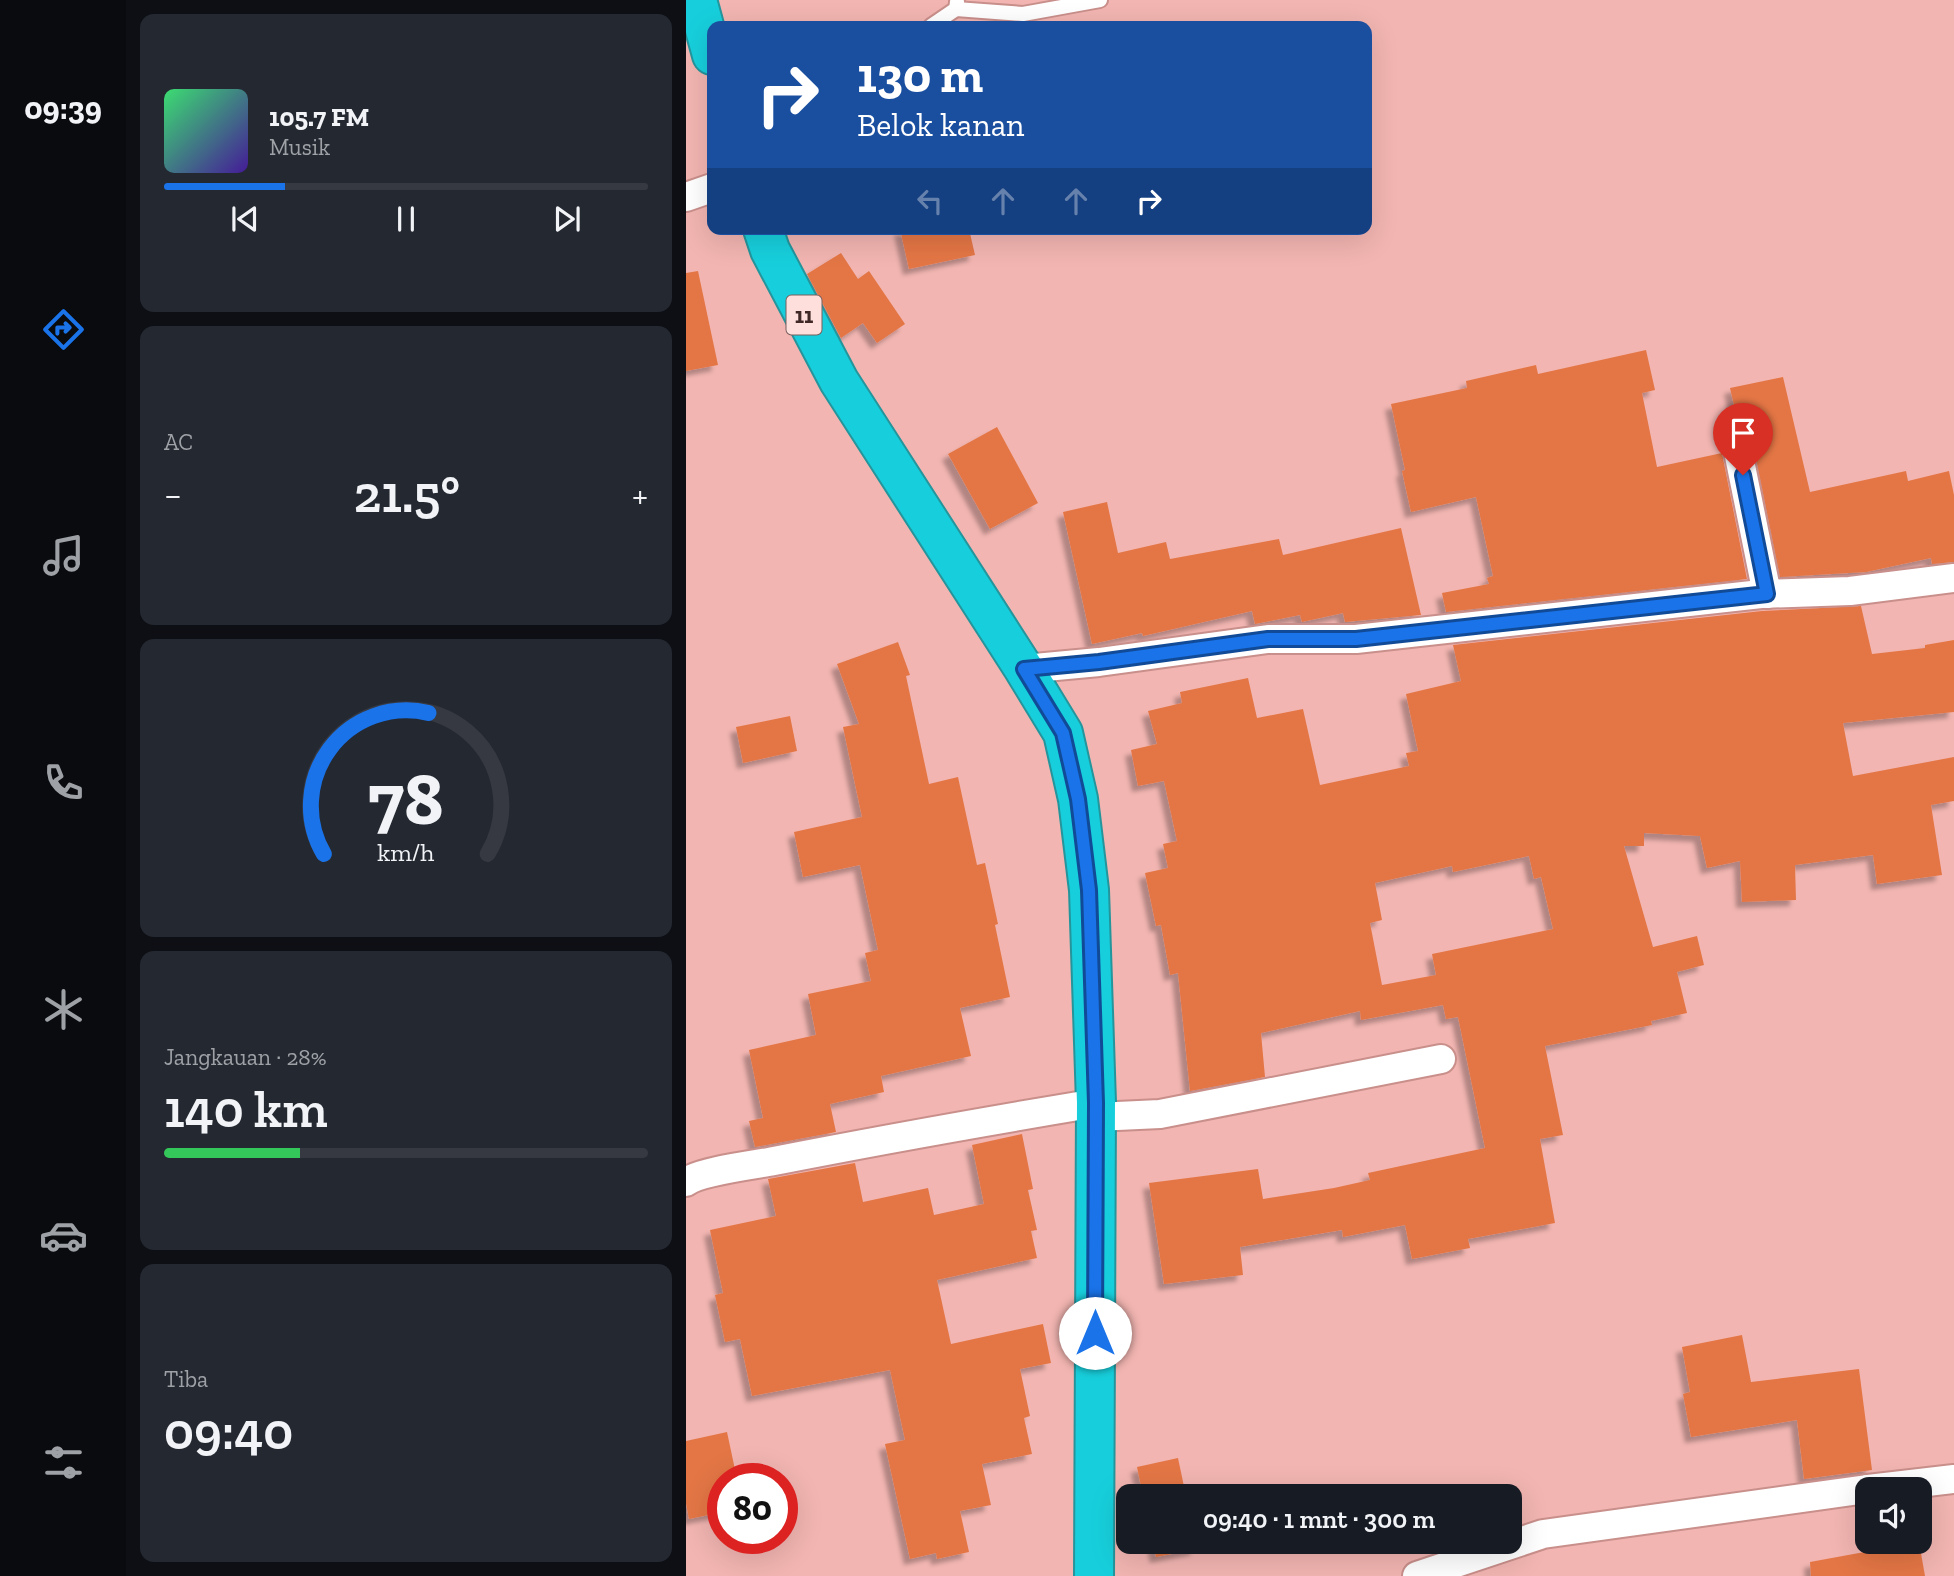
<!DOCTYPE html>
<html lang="id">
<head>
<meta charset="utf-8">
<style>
	body { margin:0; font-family:"Zilla Slab",serif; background:#242831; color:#f1f3f6; height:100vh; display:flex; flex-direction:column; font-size:26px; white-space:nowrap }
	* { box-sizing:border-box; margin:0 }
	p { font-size:23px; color:#9ea1a6 }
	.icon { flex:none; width:38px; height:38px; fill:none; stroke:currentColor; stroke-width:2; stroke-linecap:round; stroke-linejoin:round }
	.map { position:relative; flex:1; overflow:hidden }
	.sheet { display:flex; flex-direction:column; gap:14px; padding:14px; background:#0d0f14; width:560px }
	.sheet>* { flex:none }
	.banner { position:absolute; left:21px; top:21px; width:665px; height:214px; border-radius:14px; box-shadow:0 7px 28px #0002; background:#1a4fa0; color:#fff; overflow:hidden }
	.tools { position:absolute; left:1169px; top:1477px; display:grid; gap:14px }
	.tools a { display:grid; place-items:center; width:77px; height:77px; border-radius:14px; background:#171b24; box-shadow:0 7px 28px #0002; font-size:35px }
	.speed { position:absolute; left:21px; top:1463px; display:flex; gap:14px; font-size:35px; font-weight:700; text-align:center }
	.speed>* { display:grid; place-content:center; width:91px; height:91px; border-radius:50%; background:#171b24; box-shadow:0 7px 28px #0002; line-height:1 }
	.speed .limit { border:10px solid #d22; background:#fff; color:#111 }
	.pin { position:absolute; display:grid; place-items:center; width:60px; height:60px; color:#fff; margin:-72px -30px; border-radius:50% 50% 50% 0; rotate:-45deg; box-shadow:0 0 7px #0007 }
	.pin .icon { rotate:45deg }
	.me { position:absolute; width:77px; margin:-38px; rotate:0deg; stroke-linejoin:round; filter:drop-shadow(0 0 5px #0008) }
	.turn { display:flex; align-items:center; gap:24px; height:147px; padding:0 35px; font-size:32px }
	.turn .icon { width:91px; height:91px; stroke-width:2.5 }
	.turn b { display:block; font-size:49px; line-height:60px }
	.lanes { display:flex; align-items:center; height:66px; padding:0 35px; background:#0003; justify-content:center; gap:35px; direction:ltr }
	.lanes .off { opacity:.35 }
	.big { font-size:52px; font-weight:600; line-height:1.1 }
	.sheet .widget { flex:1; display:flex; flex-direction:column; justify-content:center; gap:10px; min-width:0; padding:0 24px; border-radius:14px; background:#242831 }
	.sheet .dial { align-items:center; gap:0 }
	.dial svg { height:182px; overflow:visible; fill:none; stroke:#363941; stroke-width:7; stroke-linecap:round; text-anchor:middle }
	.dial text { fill:#f1f3f6; stroke:none }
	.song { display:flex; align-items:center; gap:21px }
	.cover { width:84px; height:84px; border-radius:10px; background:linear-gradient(135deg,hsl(140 70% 55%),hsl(260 70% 35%)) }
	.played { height:7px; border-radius:4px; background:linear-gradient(90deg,#1a73e8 25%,#363941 25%) }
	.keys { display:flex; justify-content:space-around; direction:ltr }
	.heat { display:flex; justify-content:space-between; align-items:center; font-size:38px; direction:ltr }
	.charge { height:10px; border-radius:5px; background:linear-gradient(90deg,#34c759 28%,#363941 0) }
	.trip { position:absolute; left:430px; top:1484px; width:406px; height:70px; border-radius:14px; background:#171b24; box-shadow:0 7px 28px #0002; font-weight:600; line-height:70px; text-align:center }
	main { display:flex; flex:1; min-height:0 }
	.menu { display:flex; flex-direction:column; width:126px; justify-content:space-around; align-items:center; background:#090b0e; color:#9ea1a6 }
	.menu .icon { width:49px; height:49px }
	.menu .active { color:#1a73e8 }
	.menu b { font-size:32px; color:#f1f3f6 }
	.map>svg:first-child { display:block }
	.building { fill:#e47645; fill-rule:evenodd; filter:url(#shadow) }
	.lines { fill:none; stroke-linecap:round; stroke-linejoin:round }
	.lane-casing { stroke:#c98f8b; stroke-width:18 }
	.street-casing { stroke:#c98f8b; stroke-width:32 }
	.highway-casing { stroke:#25959c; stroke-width:42 }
	.lane { stroke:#fff; stroke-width:14 }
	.street { stroke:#fff; stroke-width:28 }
	.highway { stroke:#17cfdc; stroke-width:38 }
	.route-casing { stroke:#114b97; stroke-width:18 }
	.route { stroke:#1a73e8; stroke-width:12 }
	.labels { text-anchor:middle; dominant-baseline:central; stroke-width:6; stroke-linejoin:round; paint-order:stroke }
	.shield { fill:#fedfdc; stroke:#785f5d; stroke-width:2 }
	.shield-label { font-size:23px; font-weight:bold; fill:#3f2826 }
</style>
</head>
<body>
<main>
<nav class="menu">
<b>09:39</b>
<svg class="icon active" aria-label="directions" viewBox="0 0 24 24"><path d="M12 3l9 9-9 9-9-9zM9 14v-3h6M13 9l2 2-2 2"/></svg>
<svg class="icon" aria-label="music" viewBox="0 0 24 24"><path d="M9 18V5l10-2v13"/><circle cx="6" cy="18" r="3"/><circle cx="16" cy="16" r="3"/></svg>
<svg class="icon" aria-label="phone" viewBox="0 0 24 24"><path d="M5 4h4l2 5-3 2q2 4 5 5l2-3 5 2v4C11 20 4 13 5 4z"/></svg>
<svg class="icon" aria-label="climate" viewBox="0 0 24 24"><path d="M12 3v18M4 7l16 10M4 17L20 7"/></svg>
<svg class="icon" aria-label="car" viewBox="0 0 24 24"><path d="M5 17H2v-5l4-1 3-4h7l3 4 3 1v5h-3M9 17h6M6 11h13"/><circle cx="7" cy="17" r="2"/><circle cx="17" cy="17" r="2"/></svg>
<svg class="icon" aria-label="filters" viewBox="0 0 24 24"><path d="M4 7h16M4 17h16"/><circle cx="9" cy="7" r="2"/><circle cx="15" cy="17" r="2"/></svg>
</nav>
<section class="sheet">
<div class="widget">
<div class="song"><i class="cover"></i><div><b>105.7 FM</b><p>Musik</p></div></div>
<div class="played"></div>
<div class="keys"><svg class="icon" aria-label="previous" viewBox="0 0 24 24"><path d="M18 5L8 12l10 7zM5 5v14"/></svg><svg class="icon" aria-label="pause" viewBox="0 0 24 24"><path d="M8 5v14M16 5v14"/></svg><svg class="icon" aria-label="next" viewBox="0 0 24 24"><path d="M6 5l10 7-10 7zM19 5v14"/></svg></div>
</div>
<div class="widget"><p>AC</p>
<div class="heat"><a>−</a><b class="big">21.5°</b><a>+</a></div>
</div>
<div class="widget dial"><svg viewBox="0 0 100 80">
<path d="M14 69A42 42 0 1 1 86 69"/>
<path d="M14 69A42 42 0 0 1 60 7" stroke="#1a73e8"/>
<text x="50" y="56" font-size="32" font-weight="700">78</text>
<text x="50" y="72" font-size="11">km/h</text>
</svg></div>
<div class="widget"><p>Jangkauan · 28%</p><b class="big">140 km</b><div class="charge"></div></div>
<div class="widget"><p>Tiba</p><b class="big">09:40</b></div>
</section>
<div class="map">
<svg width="1268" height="1576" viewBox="0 0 1268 1576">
	<defs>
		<filter id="shadow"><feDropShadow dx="-6" dy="6" stdDeviation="2" flood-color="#0004"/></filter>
	</defs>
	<rect width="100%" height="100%" fill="#f2b5b1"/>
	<g class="building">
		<polygon points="214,229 283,229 289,255 223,269"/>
		<polygon points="155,253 172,279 183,271 219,324 191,343 177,323 155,338 121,274"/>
		<polygon points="12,271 32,365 0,371 0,273"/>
		<polygon points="960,350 969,390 956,393 971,467 1036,453 1061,579 760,612 756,593 803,584 801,578 807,576 790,497 725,512 716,471 719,470 705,404 781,388 780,381 850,365 852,374"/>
		<polygon points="1097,377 1124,492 1220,471 1222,481 1263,471 1268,495 1268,562 1246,564 1245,558 1180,572 1094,577 1068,448 1064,440 1055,435 1044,388"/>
		<polygon points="311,427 352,503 304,529 262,454"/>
		<polygon points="421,502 432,553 480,542 484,559 593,539 597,555 715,528 735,615 659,622 657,613 616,622 614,615 569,624 566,611 457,636 456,633 406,644 377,512"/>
		<path d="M1175,606L1186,654L1239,648V645L1268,640V712L1157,723L1167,776L1268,757V801L1245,805L1256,875L1191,884L1187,855L1109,865L1110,900L1056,902L1054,861L1021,868L1014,836L958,833V846H938L967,947L1011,936L1018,965L991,972L1001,1013L965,1021L966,1025L859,1046L877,1135L854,1139L869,1223L782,1239L784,1248L726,1259L719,1225L657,1237L656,1230L554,1247L557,1275L478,1284L463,1183L572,1169L577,1199L648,1188L684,1180L682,1173L799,1148L772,1017L760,1019L757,1005L675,1020L674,1011L575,1033L579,1077L504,1091L492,973L484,975L475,925L470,926L459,873L482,868L477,844L491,841L478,781L452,786L445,750L471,744L462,711L496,703L494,692L562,678L571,718L617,709L634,785L723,766L720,753L732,751L720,694L775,681L767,645L1076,611ZM843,856L848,879L855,877L867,929L746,954L750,975L696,985L684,923L696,920L689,883L766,866L767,872Z"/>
		<polygon points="212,642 224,675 220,676 243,784 272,777 291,865 299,863 312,924 309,925 324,997 274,1008 285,1056 195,1076 198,1092 144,1104 150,1132 69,1147 63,1121 77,1118 63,1050 130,1035 122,994 185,981 179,953 192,950 174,865 117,877 108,832 176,817 157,727 173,724 151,664"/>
		<polygon points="104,716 111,751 57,763 50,727"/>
		<polygon points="336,1134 347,1189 342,1190 351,1230 345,1231 351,1258 251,1280 265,1344 357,1324 365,1363 334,1369 344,1416 338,1418 346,1454 296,1464 305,1505 274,1511 283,1552 251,1559 250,1553 224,1559 199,1444 219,1440 204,1370 66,1396 54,1339 39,1342 29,1295 37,1293 24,1230 90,1216 82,1179 169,1163 177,1202 242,1188 248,1215 298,1204 286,1145"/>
		<polygon points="1056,1335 1065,1382 1173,1369 1186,1470 1118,1479 1111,1420 1005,1437 997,1394 1004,1392 996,1347"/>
		<polygon points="41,1432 51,1479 37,1479 37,1512 3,1519 0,1503 0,1441"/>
		<polygon points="492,1458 500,1496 457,1496 451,1467"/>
		<polygon points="467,1542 509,1542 511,1549 470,1557"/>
		<polygon points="1233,1542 1239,1576 1125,1576 1124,1562"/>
	</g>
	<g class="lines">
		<defs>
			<g id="lane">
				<polyline points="270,9 337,14 414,0"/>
				<polyline points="245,26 270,9 271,2"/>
			</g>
			<g id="street">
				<polyline points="0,197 26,188"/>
				<polyline points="1052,451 1081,594"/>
				<polyline points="338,669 413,662 582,639 670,639 1075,594 1164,591 1268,578"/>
				<polyline points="410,1117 474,1114 755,1059"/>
				<path d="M0,1182C14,1171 68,1165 88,1161C195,1140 302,1121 410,1103"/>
				<polyline points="1182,1489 1268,1479"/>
				<polyline points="731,1576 857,1534 1181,1489"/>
			</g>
			<g id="highway">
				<polyline points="11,0 26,55"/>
				<polyline points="77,229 84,250 153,381 338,669 377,733 392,799 403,890 410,1103 408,1576"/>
			</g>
		</defs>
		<use href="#lane" class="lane-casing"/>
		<use href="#street" class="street-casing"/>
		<use href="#highway" class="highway-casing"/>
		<use href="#lane" class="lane"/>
		<use href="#street" class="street"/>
		<use href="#highway" class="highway"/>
	</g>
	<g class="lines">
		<defs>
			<polyline id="route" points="409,1333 410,1103 403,890 392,799 377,733 338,669 413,662 582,639 670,639 1081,594 1057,475"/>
		</defs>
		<use href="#route" class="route-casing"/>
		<use href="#route" class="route"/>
	</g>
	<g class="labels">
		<rect class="shield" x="100.5" y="295.5" width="35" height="39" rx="5"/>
		<g class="shield-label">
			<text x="118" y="315">11</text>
		</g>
	</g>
</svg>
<div class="tools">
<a><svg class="icon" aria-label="sound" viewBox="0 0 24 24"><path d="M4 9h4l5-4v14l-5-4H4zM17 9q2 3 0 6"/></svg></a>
</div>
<div class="speed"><div class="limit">80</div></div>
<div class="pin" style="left:1057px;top:475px;background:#d93025"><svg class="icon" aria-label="arrive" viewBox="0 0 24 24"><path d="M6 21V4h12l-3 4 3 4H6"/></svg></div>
<svg class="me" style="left:409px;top:1333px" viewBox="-20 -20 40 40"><circle r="19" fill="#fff"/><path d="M0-13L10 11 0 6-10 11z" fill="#1a73e8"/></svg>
<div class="trip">09:40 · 1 mnt · 300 m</div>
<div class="banner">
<div class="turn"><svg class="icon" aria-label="right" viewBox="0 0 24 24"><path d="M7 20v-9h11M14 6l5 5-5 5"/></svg><div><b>130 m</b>Belok kanan</div></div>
<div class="lanes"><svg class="icon off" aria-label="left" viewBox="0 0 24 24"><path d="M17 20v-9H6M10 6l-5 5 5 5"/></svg><svg class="icon off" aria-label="ahead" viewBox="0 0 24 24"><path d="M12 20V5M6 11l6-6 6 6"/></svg><svg class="icon off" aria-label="ahead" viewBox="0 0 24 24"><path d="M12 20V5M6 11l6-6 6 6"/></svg><svg class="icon" aria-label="right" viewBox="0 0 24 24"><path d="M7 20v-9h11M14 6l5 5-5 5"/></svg></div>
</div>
</div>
</main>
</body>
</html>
